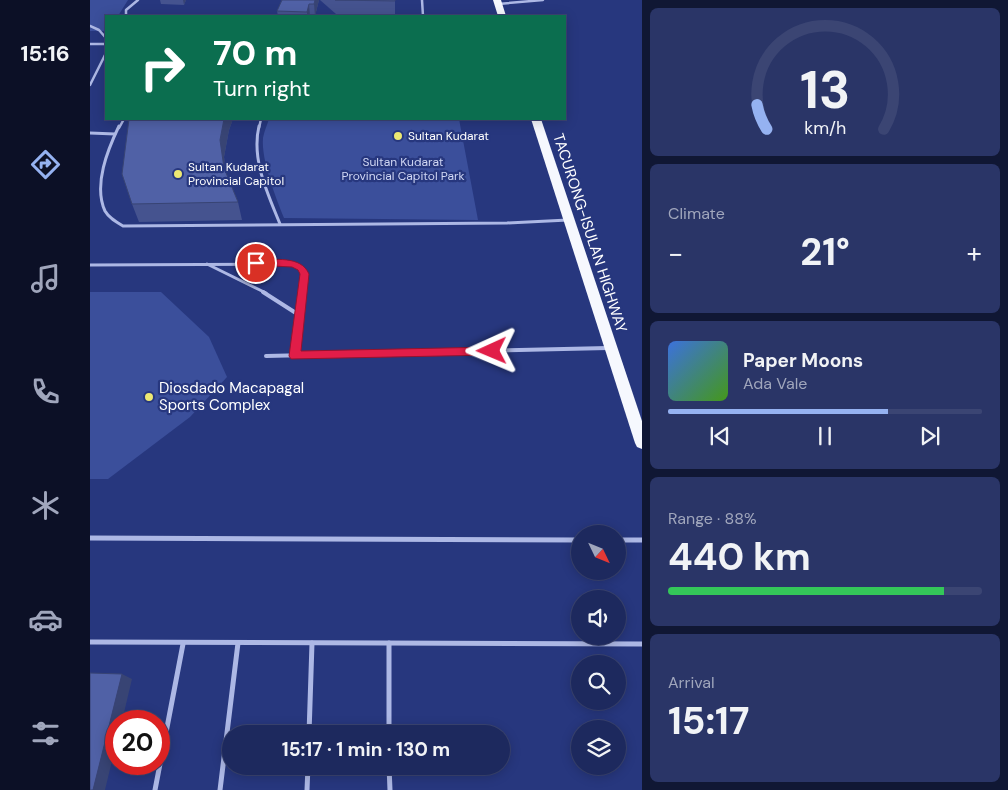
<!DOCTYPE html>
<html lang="en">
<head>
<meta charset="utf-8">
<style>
	body { margin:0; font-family:"DM Sans",sans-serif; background:#2a3567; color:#f1f3f6; height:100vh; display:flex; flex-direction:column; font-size:19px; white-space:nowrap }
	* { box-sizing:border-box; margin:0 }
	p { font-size:16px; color:#a0a6bc }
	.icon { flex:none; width:28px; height:28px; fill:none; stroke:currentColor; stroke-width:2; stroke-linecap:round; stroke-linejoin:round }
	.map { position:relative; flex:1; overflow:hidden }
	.details { display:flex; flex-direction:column; gap:8px; padding:8px; background:#101734; width:366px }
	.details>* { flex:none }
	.hud { position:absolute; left:15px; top:15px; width:461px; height:105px; border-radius:0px; box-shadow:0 2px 12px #0003,0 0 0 1px #3b4573; background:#0b6e4f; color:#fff; overflow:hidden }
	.needle { width:32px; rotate:133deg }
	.fabs { position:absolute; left:481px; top:525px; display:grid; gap:10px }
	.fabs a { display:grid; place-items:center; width:55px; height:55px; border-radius:50%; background:#1d295e; box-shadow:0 2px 12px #0003,0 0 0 1px #3b4573; font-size:25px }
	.speed { position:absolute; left:15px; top:710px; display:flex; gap:10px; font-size:25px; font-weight:700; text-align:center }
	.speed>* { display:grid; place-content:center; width:65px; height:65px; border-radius:50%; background:#1d295e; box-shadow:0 2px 12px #0003,0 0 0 1px #3b4573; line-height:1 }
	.speed .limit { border:8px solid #d22; background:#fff; color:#111 }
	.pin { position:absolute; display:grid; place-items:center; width:42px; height:42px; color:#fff; margin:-21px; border:2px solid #fff; border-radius:50%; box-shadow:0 1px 5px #0007 }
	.me { position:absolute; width:55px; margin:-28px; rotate:269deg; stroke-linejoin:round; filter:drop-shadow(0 0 4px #0008) }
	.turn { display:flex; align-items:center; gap:18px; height:105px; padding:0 25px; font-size:22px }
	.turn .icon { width:65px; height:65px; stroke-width:2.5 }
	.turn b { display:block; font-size:35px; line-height:42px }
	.big { font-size:38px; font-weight:700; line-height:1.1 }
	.details .widget { flex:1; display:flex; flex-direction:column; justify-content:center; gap:8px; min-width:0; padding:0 18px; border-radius:8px; background:#2a3567 }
	.details .dial { align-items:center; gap:0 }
	.dial svg { height:130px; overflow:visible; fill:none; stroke:#3b4573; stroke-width:7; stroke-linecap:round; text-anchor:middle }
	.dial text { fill:#f1f3f6; stroke:none }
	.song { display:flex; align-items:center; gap:15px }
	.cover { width:60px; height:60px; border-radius:8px; background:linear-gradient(135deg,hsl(220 70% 55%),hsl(100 70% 35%)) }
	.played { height:5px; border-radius:2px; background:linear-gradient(90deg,#95b2f1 70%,#3b4573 70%) }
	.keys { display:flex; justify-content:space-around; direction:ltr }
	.heat { display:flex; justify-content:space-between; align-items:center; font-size:28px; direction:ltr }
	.charge { height:8px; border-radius:4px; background:linear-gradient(90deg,#34c759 88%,#3b4573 0) }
	.trip { position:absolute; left:132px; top:725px; width:288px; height:50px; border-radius:25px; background:#1d295e; box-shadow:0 2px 12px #0003,0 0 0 1px #3b4573; font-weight:700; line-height:50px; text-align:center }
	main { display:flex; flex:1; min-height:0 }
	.tab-bar { display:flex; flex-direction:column; width:90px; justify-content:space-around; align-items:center; background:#0c1026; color:#a0a6bc }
	.tab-bar .icon { width:35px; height:35px }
	.tab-bar .selected { color:#95b2f1 }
	.tab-bar b { font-size:22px; color:#f1f3f6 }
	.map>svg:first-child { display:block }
	.green { fill:#3b4f9b }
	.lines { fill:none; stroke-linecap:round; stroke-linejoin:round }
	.service-far3 { stroke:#adb8e5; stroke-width:2.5 }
	.service-far2 { stroke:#adb8e5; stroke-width:3 }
	.service-far1 { stroke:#adb8e5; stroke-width:4 }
	.service { stroke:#adb8e5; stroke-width:5 }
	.trunk { fill:#f6f8fe; fill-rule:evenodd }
	.wall { fill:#45538f }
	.shaded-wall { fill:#384474 }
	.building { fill:#5061a6; stroke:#384474 }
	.route { fill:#e11d48; stroke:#92132f }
	.poi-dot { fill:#ede873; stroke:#27377e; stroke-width:2 }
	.labels { text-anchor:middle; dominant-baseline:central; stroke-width:4.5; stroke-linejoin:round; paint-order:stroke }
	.far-poi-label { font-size:12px; fill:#fff; stroke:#27377e; text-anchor:start }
	.far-park-label { font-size:12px; fill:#d0d7f4; stroke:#27377e }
	.street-label { font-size:15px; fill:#fff; stroke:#27377e }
	.poi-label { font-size:15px; fill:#fff; stroke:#27377e; text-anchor:start }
</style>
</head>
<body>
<main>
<nav class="tab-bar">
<b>15:16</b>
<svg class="icon selected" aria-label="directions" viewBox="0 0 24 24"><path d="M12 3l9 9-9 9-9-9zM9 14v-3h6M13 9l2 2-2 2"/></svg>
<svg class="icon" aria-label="music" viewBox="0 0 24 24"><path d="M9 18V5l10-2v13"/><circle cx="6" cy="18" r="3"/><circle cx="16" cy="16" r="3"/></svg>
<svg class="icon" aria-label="phone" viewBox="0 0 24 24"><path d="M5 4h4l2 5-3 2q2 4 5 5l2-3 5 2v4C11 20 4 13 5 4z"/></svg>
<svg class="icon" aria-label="climate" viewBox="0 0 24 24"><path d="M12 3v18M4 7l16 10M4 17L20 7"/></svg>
<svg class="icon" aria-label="car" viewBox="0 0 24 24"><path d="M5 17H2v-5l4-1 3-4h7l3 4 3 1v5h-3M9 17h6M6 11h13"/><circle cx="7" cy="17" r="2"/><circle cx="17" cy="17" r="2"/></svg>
<svg class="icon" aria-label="filters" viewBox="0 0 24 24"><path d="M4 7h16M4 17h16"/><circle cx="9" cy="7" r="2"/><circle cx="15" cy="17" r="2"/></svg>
</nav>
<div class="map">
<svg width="552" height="790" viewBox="0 0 552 790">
	<rect width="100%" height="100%" fill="#27377e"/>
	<g class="green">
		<polygon points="0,0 38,0 28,16 16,16 16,31 0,31"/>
		<path d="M179,119H369L388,220L194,218C186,198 171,160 173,138C174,132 177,125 179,119Z"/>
		<polygon points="0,292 71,292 119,337 137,377 100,417 18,479 0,479"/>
	</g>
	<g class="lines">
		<g class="service-far3">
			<polyline points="332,0 333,16"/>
			<polyline points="408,4 453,0"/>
			<polyline points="36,16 36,10 48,0"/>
			<polyline points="0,26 9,30 16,38"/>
			<polyline points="0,44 16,44"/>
			<polyline points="0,85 16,53"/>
			<polyline points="29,128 34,119"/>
			<polyline points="169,128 171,119"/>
		</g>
		<g class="service-far2">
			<path d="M29,126C18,149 3,185 15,211C19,218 26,222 33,226L417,223L478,220"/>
			<path d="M169,126C161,160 178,194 190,224"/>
			<polyline points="0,133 25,134"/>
			<polyline points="117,264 176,293"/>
			<polyline points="0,265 203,264 212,268 214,274 212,293"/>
		</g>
		<g class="service-far1">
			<polyline points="173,292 209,315"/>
			<polyline points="176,356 518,348"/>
			<polyline points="205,356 212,292"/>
		</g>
		<g class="service">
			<polyline points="0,538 490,540"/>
			<polyline points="528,540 552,540"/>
			<polyline points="0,642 552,644"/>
			<polyline points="299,643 299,734"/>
			<polyline points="219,734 222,643"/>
			<polyline points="299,766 300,790"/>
			<polyline points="65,790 93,644"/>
			<polyline points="130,790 148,643"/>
			<polyline points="217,790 218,766"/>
		</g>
		<g class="trunk">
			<polygon points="403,0 411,0 416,16 408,16"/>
			<polygon points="441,119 451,119 552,421 552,449 547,447 545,443"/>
		</g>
	</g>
	<g class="wall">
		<polygon points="70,0 96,0 94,5 71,4"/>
		<polygon points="192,0 229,0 225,16 188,16 187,11"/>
		<polygon points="230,0 305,0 305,15 246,14"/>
		<polygon points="39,119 143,119 139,130 134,157 136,174 148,202 152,220 49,222 42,204"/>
	</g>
	<g class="shaded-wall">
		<polygon points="93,0 96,0 94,5"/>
		<polygon points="225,0 229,0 225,16 224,4"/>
		<polygon points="219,4 220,16 217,16 217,12"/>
		<polygon points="134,119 143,119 139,130 134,157 138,186 134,168 130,140"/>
		<polygon points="32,674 42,679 32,721 26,721 26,744 15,790 3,790"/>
	</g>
	<g class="building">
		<polygon points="192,0 225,0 224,4 219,4 217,12 187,11"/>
		<polygon points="245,0 305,0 305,1"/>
		<polygon points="39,119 134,119 130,140 134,168 148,202 42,204 32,174"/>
		<polygon points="0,673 32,674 3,790 0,790"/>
	</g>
	<path class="route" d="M166,260C184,260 211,255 219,274L211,351L402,347L408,351L402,355L201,359L199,356L210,274L208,270L202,267L163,265V261Z"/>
	<g class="poi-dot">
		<circle cx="308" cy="136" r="5"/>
		<circle cx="88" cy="174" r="5"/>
		<circle cx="59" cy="397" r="5"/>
	</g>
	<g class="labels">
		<g class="far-poi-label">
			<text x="318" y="136">Sultan Kudarat</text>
			<text x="98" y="167">Sultan Kudarat<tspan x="98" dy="14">Provincial Capitol</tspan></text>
		</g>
		<g class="far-park-label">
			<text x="313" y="162">Sultan Kudarat<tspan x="313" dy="14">Provincial Capitol Park</tspan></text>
		</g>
		<g class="street-label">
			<text transform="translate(500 233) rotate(72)">TACURONG-ISULAN HIGHWAY</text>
		</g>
		<g class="poi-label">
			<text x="69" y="388">Diosdado Macapagal<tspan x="69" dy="17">Sports Complex</tspan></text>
		</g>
	</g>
</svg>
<div class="fabs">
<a><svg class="needle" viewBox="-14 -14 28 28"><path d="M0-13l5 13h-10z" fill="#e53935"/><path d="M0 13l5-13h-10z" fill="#a0a6bc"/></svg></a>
<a><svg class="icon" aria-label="sound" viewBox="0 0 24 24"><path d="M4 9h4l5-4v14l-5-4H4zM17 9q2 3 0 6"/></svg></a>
<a><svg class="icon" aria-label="search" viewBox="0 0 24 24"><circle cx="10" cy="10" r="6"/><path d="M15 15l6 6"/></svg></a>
<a><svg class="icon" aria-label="layers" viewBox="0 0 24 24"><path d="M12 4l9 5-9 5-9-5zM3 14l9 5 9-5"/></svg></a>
</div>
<div class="speed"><div class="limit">20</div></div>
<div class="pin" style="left:166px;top:263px;background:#d93025"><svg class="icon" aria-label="arrive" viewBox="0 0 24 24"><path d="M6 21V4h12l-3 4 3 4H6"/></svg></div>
<svg class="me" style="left:402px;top:351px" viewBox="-20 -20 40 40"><path d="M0-17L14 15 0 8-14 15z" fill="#e11d48" stroke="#fff" stroke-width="4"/></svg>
<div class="trip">15:17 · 1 min · 130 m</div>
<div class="hud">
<div class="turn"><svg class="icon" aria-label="right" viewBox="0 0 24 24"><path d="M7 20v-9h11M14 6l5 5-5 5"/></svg><div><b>70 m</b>Turn right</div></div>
</div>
</div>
<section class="details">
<div class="widget dial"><svg viewBox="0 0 100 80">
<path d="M14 69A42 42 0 1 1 86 69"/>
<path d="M14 69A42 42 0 0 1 8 54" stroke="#95b2f1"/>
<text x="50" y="56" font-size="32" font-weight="700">13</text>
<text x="50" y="72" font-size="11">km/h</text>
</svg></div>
<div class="widget"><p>Climate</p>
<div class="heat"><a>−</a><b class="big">21°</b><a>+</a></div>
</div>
<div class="widget">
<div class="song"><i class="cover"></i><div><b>Paper Moons</b><p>Ada Vale</p></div></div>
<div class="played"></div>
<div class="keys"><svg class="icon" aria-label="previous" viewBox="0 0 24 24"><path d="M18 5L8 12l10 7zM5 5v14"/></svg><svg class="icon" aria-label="pause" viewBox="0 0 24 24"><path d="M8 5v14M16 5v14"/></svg><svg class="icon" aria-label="next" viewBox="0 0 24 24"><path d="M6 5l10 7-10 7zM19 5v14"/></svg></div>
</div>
<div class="widget"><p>Range · 88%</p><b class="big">440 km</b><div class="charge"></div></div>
<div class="widget"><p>Arrival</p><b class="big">15:17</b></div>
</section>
</main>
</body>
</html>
